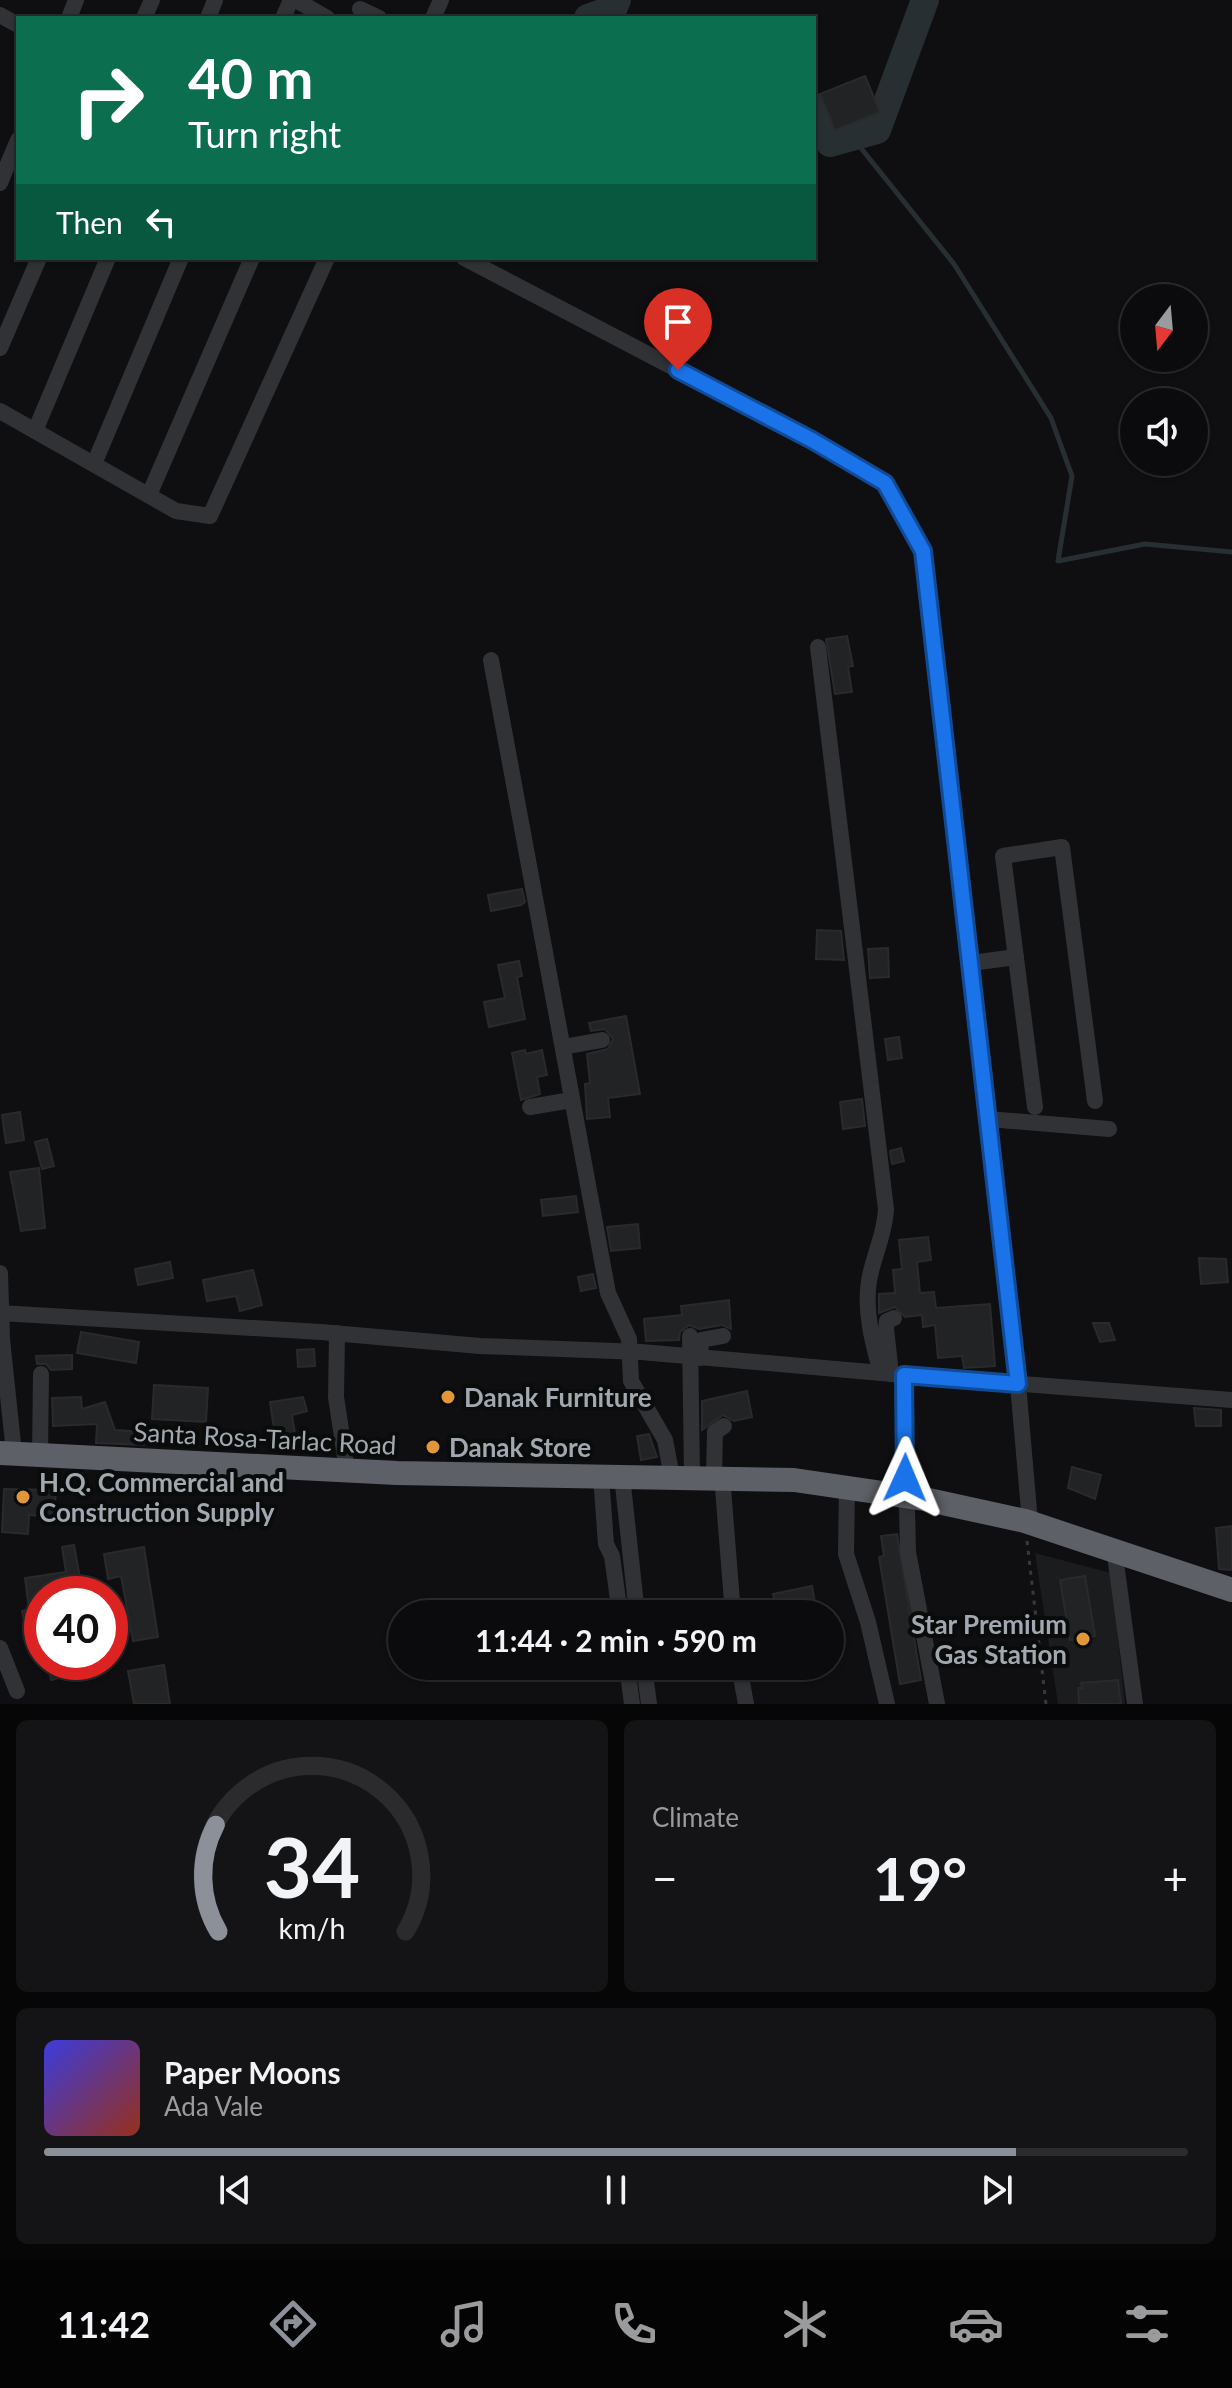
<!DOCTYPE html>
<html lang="en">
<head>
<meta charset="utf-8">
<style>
	body { margin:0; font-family:Lato,sans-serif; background:#141416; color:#f1f3f6; height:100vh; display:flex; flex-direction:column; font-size:30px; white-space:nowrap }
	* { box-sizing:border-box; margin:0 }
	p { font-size:26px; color:#9a9b9d }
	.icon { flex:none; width:44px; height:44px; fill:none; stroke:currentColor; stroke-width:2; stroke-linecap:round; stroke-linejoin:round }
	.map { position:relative; height:1704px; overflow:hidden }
	.drawer { display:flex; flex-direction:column; gap:16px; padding:16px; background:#060607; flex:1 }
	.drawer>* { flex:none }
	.top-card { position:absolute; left:16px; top:16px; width:800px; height:244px; border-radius:0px; box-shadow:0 2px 6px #0004,0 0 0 2px #2b2b2e; background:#0b6e4f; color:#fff; overflow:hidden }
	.needle { width:52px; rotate:196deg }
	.fabs { position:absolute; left:1120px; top:284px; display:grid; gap:16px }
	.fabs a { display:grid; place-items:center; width:88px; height:88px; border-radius:50%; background:#0b0b0d; box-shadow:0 2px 6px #0004,0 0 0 2px #2b2b2e; font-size:40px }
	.speed { position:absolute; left:24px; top:1576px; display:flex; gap:16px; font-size:40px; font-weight:700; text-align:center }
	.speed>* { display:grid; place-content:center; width:104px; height:104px; border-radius:50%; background:#0b0b0d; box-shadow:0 2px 6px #0004,0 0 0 2px #2b2b2e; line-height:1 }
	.speed .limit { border:12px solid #d22; background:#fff; color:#111 }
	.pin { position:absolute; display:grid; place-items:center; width:68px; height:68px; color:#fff; margin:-82px -34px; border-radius:50% 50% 50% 0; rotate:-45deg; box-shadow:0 0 8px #0007 }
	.pin .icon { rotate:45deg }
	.me { position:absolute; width:88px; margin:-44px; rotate:1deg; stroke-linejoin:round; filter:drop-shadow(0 0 6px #0008) }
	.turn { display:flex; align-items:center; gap:28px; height:168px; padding:0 40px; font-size:36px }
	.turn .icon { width:104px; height:104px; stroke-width:2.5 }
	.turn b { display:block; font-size:56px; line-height:68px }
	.then { display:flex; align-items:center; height:76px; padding:0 40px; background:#0003; gap:16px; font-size:30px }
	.big { font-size:60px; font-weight:700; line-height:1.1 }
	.drawer .widget { flex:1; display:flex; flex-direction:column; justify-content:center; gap:12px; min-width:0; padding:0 28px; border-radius:12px; background:#141416 }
	.drawer .dial { align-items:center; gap:0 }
	.dial svg { height:208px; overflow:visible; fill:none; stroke:#2b2b2e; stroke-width:7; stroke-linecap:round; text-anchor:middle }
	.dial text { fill:#f1f3f6; stroke:none }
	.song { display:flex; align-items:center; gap:24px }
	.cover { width:96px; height:96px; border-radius:12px; background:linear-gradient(135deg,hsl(240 70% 55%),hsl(10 70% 35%)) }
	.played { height:8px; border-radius:4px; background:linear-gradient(90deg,#8c9099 85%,#2b2b2e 85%) }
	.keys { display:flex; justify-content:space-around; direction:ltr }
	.heat { display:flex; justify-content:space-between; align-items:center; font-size:44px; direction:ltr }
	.drawer .tiles { flex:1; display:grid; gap:16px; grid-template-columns:1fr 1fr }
	.widget:last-child { grid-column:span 2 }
	.trip { position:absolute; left:388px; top:1600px; width:456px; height:80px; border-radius:40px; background:#0b0b0d; box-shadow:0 2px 6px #0004,0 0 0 2px #2b2b2e; font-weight:700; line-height:80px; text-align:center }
	.tabs { display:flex; height:128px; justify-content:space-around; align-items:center; background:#040405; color:#9a9b9d }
	.tabs .icon { width:56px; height:56px }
	.tabs .selected { color:#8c9099 }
	.tabs b { font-size:36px; color:#f1f3f6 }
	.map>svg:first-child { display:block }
	.built { fill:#1b1c1d }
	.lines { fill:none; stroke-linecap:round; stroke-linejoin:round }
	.stream { stroke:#272f33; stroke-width:5 }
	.river { stroke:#272f33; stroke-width:28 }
	.building { fill:#222324; stroke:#2a2a2c; stroke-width:2 }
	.path { stroke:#37393c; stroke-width:3; stroke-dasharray:4 6; stroke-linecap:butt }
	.minor { stroke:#313235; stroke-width:16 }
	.highway { stroke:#5d6066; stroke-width:24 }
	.route-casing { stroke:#114b97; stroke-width:20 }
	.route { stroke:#1a73e8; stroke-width:14 }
	.poi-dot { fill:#e19737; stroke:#0a0b0b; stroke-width:3 }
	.labels { text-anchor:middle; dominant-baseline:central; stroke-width:8; stroke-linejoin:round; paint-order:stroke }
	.poi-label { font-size:26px; font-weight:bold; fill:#a2a8b0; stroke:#0a0b0b; text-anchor:start }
	.street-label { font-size:26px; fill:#a2a8b0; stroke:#0a0b0b }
</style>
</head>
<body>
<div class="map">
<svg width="1232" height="1704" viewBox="0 0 1232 1704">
	<rect width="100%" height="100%" fill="#0f0f11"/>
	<polygon class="built" points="1035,1553 1111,1573 1125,1704 1058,1704"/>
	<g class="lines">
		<polyline class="stream" points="852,137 954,264 1051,418 1072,476 1058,561 1145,544 1232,552"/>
		<g class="river">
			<polyline points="588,18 613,9 617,0"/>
			<polyline points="814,107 830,143 877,130 925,0"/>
		</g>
	</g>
	<g class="building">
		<polygon points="865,76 880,112 835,130 820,94"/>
		<polygon points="847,636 853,666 848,667 852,692 835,694 826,639"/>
		<polygon points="522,889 525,902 521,905 491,911 488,895"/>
		<polygon points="817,930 841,931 844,960 816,959"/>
		<polygon points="888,948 889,977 870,978 868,949"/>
		<polygon points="519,961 522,976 517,977 525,1019 489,1027 484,1002 505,998 498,965"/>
		<polygon points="626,1016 640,1094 608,1098 610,1117 587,1119 585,1084 590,1083 587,1054 608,1049 613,1039 605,1029 591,1031 589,1023"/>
		<polygon points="899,1037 902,1058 888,1060 885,1039"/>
		<polygon points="525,1050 526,1054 542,1050 547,1075 537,1077 540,1094 521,1100 512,1053"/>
		<polygon points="862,1099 865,1126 843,1129 840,1102"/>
		<polygon points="20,1112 24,1140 6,1143 2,1115"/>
		<polygon points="47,1139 54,1166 42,1169 35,1142"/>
		<polygon points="901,1148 904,1161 892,1164 890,1151"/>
		<polygon points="39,1168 45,1228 21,1231 10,1172"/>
		<polygon points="576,1196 578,1212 543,1216 541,1200"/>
		<polygon points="638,1224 640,1248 611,1251 607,1227"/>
		<polygon points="928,1237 931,1260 917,1262 920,1293 934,1292 936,1308 990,1304 995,1366 964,1368 962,1356 938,1358 935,1325 923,1327 922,1315 905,1317 895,1307 879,1313 879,1294 895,1293 893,1270 902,1269 899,1240"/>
		<polygon points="1199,1258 1226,1259 1228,1282 1201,1284"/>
		<polygon points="170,1262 173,1278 138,1285 135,1269"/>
		<polygon points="253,1270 262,1305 240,1311 236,1296 207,1301 203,1280"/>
		<polygon points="593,1274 596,1288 581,1291 578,1277"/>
		<polygon points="729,1300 731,1329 722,1325 699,1329 689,1325 680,1332 679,1340 646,1341 644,1319 682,1315 681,1306"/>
		<polygon points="1093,1323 1109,1323 1115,1340 1100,1342"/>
		<polygon points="81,1332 139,1342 136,1363 77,1353"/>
		<polygon points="314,1349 315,1366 298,1367 297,1350"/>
		<polygon points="72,1355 72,1369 51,1370 46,1364 37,1364 36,1356"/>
		<polygon points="154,1385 208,1388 206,1422 152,1419"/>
		<polygon points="747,1391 752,1417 734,1421 723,1415 702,1430 702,1401"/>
		<polygon points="81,1397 82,1409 105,1402 115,1430 145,1432 144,1445 96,1443 97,1424 53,1426 52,1398"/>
		<polygon points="303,1397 307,1411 292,1415 297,1446 277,1449 270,1402"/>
		<polygon points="1194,1408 1221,1410 1221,1426 1196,1426"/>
		<polygon points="649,1434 657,1457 641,1460 637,1436"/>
		<polygon points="1072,1467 1101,1475 1095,1499 1068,1488"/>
		<polygon points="4,1489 56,1490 54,1517 29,1515 28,1534 2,1532"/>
		<polygon points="95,1506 121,1507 120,1522 94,1521"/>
		<polygon points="1232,1526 1232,1570 1219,1569 1216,1528"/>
		<polygon points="897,1534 921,1680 900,1684 879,1557 884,1556 881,1536"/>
		<polygon points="74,1545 83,1594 42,1594 42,1627 26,1630 22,1611 29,1609 25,1578 66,1572 62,1547"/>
		<polygon points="144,1547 158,1637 133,1641 121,1576 108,1579 104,1554"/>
		<polygon points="1085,1576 1095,1636 1070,1640 1060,1580"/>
		<polygon points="812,1586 817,1614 777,1614 773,1594"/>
		<polygon points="47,1662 59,1662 63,1677 51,1680"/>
		<polygon points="164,1665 170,1704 134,1704 128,1671"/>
		<polygon points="1118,1680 1121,1704 1079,1704 1078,1688 1082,1688 1081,1683"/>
	</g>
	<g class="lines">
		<polyline class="path" points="1027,1541 1046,1704"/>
		<g class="minor">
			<polyline points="296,0 327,18"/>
			<polyline points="360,9 379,18"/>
			<polyline points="0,15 18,25"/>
			<polyline points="69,18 76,0"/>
			<polyline points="144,18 152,0"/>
			<polyline points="208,18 215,0"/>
			<polyline points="283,18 291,0"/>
			<polyline points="433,18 441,0"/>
			<polyline points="0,183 18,140"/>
			<polyline points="464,258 812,440 885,483 923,551 1018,1384 1030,1522"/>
			<polyline points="0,348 39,258"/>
			<polyline points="0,411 176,511 210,516 327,258"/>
			<polyline points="35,431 108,258"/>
			<polyline points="94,464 181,258"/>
			<polyline points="149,495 252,258"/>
			<path d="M818,647L886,1209C885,1235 873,1256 869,1281C864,1311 873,1344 881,1373"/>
			<polyline points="491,660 608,1293 629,1339 631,1381 665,1440 672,1477"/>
			<polyline points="971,963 1016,957"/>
			<polyline points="563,1047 602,1040"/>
			<polyline points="530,1107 572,1100"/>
			<polyline points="1035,1107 1003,856 1062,847 1095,1101"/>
			<polyline points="988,1119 1109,1129"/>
			<polyline points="0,1273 2,1339 14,1453"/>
			<polyline points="0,1313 321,1332 480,1346 641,1352 904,1375"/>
			<polyline points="337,1333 336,1397 347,1470"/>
			<polyline points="690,1336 692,1476"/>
			<polyline points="700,1358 701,1340 723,1336"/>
			<polyline points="891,1374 886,1329 887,1321 894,1318"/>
			<polyline points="40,1455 41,1374"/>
			<polyline points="601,1476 606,1544 612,1556 620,1614"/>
			<polyline points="622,1476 637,1614"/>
			<polyline points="714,1476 715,1432 724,1426"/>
			<polyline points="722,1476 733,1614"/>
			<polyline points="847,1487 846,1554 868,1622 887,1704"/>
			<polyline points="1114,1548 1135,1704"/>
			<polyline points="0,1648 17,1691"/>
			<polyline points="627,1666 632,1704"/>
			<polyline points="644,1666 649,1704"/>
			<polyline points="739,1666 746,1704"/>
			<polyline points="937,1704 908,1552 904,1375 1232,1400"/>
		</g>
		<polyline class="highway" points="0,1453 397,1473 794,1480 924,1499 1025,1521 1232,1590"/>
	</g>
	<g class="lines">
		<defs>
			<polyline id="route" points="678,370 812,440 885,483 923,551 1018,1384 904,1375 905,1478"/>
		</defs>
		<use href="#route" class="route-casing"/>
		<use href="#route" class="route"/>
	</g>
	<g class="poi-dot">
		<circle cx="448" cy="1397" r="8"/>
		<circle cx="433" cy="1447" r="8"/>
		<circle cx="23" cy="1497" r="8"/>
		<circle cx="1083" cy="1639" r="8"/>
	</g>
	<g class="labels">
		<g class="poi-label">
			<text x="464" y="1397">Danak Furniture</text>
			<text x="449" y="1447">Danak Store</text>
			<text x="39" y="1482">H.Q. Commercial and<tspan x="39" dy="30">Construction Supply</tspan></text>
			<text x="1067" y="1624" text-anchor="end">Star Premium<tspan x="1067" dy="30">Gas Station</tspan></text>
		</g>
		<g class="street-label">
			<text transform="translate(265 1438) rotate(3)">Santa Rosa-Tarlac Road</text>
		</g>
	</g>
</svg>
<div class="fabs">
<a><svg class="needle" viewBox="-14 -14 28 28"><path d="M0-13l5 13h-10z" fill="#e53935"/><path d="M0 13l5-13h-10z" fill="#9a9b9d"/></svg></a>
<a><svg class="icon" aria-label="sound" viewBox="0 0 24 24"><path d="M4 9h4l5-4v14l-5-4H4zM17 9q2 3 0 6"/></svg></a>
</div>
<div class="speed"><div class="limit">40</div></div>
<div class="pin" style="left:678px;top:370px;background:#d93025"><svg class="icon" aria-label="arrive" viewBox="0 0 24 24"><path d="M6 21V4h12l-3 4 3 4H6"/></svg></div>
<svg class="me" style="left:905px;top:1478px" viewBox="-20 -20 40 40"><path d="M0-17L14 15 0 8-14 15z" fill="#1a73e8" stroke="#fff" stroke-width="4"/></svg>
<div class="trip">11:44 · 2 min · 590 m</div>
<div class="top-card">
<div class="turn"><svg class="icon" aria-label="right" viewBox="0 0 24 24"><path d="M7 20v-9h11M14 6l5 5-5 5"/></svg><div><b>40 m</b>Turn right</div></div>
<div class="then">Then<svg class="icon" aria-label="left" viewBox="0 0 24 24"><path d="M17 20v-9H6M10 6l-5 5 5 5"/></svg></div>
</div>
</div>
<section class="drawer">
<div class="tiles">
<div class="widget dial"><svg viewBox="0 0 100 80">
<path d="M14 69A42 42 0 1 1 86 69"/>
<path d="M14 69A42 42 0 0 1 13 28" stroke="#8c9099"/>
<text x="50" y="56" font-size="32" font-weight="700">34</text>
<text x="50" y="72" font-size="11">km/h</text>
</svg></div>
<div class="widget"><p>Climate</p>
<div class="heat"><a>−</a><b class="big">19°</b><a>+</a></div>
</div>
<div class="widget">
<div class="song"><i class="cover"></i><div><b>Paper Moons</b><p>Ada Vale</p></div></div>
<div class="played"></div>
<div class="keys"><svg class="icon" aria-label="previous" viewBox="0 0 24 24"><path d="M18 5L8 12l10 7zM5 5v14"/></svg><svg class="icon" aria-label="pause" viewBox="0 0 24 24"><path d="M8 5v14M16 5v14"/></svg><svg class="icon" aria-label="next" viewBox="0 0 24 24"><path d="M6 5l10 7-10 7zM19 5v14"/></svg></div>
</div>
</div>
</section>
<nav class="tabs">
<b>11:42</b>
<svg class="icon selected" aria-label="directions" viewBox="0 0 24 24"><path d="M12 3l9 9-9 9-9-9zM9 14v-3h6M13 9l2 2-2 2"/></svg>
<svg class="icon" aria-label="music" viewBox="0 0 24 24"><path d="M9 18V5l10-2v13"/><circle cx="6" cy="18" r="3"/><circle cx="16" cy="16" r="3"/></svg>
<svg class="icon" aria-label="phone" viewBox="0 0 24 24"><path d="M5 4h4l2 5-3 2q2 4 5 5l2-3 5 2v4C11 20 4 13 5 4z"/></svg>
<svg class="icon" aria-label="climate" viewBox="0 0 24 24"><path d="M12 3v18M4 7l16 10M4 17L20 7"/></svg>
<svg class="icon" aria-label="car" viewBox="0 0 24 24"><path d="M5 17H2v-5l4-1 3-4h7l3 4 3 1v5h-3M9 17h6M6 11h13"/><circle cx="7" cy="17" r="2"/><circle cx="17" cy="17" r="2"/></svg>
<svg class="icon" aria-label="filters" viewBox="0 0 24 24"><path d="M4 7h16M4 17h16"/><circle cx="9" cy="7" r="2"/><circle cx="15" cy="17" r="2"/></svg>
</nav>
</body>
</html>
